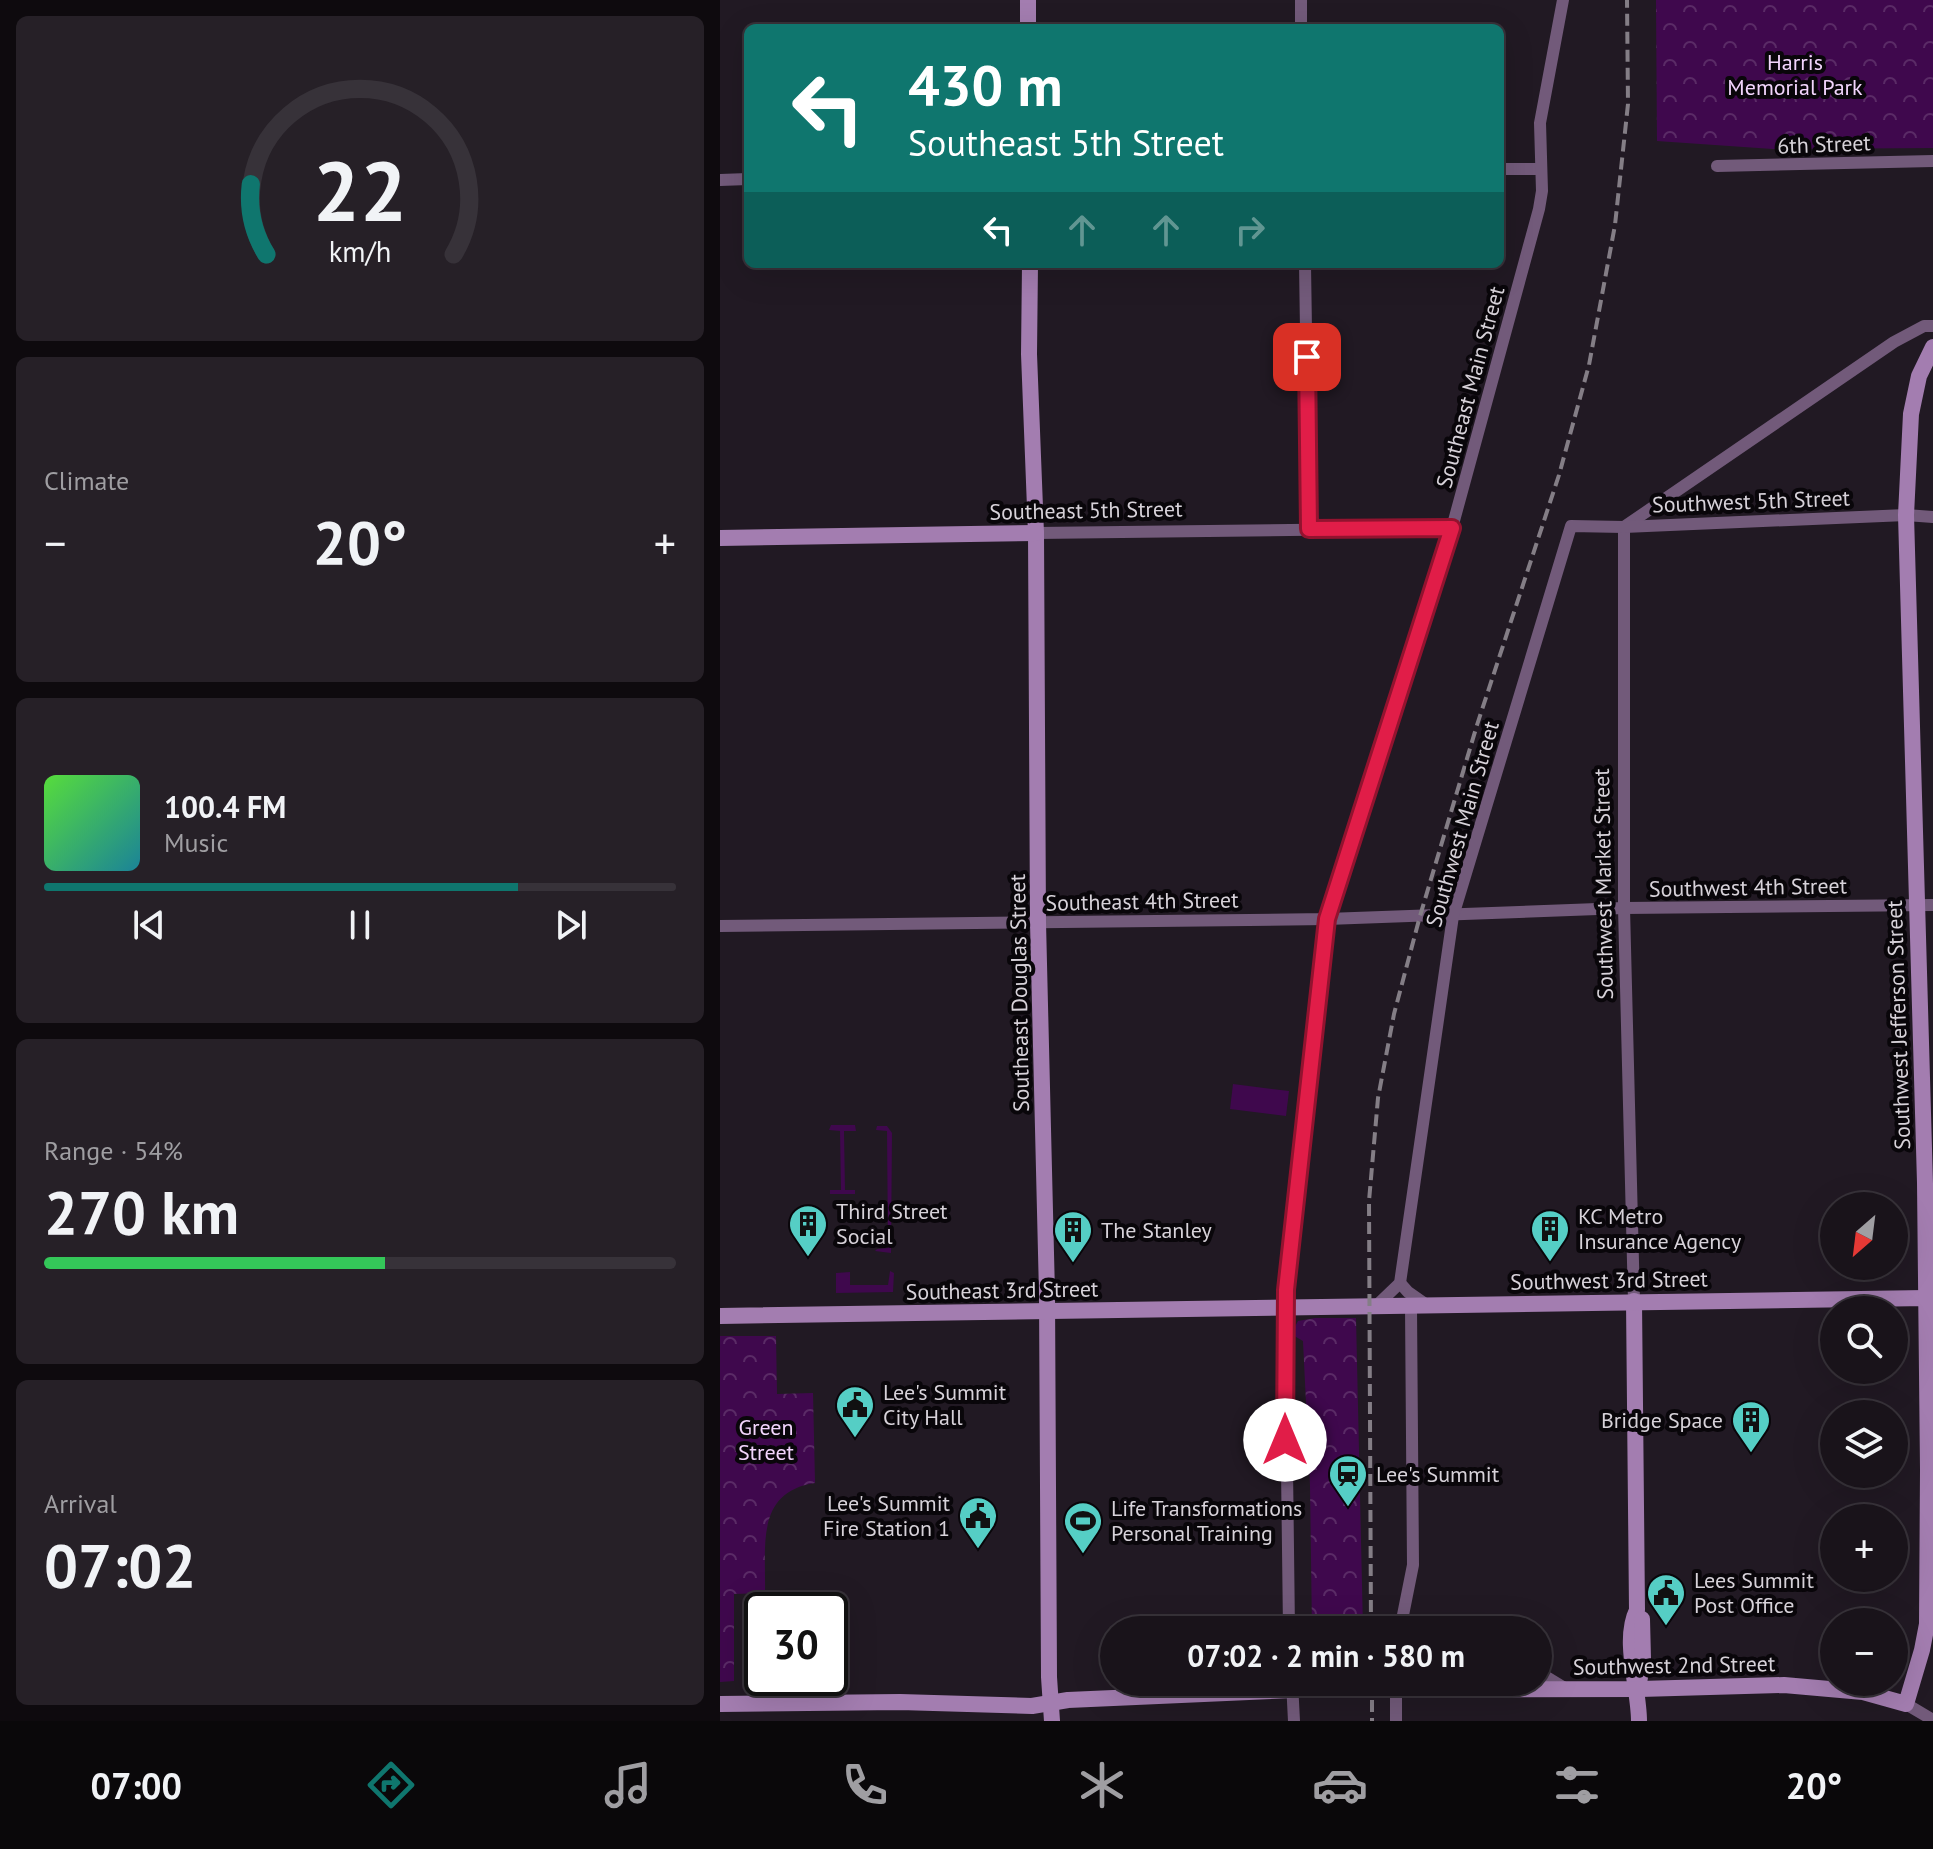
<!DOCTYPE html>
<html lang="en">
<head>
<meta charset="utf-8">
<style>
	body { margin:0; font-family:"PT Sans",sans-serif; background:#262027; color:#f1f3f6; height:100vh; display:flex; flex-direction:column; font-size:30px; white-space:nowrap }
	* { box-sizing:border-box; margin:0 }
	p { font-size:26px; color:#9f9ea2 }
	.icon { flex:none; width:44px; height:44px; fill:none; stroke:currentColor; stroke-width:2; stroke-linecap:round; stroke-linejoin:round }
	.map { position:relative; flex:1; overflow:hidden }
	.drawer { display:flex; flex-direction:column; gap:16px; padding:16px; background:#0e0a0e; width:720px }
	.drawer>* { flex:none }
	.top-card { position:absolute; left:24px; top:24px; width:760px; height:244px; border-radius:12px; box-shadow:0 8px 32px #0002,0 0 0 2px #373239; background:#0f766e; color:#fff; overflow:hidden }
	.needle { width:52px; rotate:208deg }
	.tools { position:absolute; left:1100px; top:1192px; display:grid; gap:16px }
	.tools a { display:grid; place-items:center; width:88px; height:88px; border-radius:50%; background:#19131a; box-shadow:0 8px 32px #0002,0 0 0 2px #373239; font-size:40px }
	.speed { position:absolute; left:24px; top:1592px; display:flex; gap:16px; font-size:40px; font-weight:700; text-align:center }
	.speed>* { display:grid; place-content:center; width:104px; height:104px; border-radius:50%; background:#19131a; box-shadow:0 8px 32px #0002,0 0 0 2px #373239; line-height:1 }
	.speed .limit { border:4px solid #111; border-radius:12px; background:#fff; color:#111 }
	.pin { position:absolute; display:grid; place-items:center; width:68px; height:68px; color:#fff; margin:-34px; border-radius:16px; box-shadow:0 4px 12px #0006 }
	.me { position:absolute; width:88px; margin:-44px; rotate:0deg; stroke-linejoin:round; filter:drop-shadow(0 0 6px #0008) }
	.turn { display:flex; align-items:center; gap:28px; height:168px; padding:0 32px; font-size:36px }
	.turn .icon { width:104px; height:104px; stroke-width:2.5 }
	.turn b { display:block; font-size:56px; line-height:68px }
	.lanes { display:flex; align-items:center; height:76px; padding:0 32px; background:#0003; justify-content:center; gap:40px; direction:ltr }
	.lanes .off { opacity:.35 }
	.big { font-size:60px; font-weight:800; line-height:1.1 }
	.drawer .card { flex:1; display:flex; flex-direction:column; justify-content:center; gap:12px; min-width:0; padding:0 28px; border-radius:12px; background:#262027 }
	.drawer .dial { align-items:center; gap:0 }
	.dial svg { height:208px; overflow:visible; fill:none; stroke:#373239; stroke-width:7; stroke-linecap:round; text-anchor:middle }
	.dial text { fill:#f1f3f6; stroke:none }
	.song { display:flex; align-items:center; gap:24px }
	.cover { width:96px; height:96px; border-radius:12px; background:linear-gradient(135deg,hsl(110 70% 55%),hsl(190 70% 35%)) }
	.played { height:8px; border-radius:4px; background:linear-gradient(90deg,#0f766e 75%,#373239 75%) }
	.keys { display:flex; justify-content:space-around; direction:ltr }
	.heat { display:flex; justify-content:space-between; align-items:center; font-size:44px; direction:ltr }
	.charge { height:12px; border-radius:6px; background:linear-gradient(90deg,#34c759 54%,#373239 0) }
	.trip { position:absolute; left:380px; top:1616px; width:452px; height:80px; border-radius:40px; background:#19131a; box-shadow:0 8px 32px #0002,0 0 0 2px #373239; font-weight:800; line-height:80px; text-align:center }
	.tabs { display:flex; height:128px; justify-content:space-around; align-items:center; background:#0a080a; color:#9f9ea2 }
	.tabs .icon { width:56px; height:56px }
	.tabs .selected { color:#0f766e }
	.tabs b { font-size:36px; color:#f1f3f6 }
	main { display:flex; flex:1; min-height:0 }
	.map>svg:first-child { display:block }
	.grass { fill:#3f084d }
	.park { fill:url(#park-crowns) }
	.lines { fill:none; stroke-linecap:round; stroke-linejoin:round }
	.street { stroke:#725a7a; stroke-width:12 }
	.secondary { stroke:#a37db0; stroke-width:16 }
	.rail { stroke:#847e86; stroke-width:4; stroke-dasharray:12 6; stroke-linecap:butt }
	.street-bridge { stroke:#725a7a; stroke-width:12 }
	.route-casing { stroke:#92132f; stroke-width:20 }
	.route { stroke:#e11d48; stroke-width:14 }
	.labels { text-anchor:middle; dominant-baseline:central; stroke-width:8; stroke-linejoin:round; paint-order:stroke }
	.park-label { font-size:22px; fill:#f3d5fd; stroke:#09060a }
	.street-label { font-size:22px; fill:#d7d2d9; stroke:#09060a }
	.poi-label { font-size:22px; fill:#d7d2d9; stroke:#09060a; text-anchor:start }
</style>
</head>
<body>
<main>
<section class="drawer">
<div class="card dial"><svg viewBox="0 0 100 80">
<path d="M14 69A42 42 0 1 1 86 69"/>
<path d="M14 69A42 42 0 0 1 8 42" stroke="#0f766e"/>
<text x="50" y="56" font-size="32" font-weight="700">22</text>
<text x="50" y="72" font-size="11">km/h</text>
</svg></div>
<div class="card"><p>Climate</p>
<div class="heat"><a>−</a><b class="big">20°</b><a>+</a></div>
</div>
<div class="card">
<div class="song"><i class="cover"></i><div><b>100.4 FM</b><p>Music</p></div></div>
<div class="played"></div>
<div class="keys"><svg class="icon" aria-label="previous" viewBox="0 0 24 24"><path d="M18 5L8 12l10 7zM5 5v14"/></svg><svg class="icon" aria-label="pause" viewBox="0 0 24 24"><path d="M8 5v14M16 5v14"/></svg><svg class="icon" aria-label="next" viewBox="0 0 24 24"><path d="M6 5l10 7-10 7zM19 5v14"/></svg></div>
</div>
<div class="card"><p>Range · 54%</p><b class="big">270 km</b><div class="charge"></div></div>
<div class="card"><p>Arrival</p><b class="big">07:02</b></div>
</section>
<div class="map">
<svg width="1213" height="1721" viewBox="0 0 1213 1721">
	<defs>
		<pattern id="park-crowns" width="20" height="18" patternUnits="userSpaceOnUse" patternTransform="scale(2)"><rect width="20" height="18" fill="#3f084d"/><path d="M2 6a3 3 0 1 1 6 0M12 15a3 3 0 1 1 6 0" fill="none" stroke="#5a2b66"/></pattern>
	</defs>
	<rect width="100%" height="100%" fill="#211923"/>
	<g class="grass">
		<polygon points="513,1084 569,1091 566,1116 510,1109"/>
		<polygon points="111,1125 135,1125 136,1131 124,1131 125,1190 135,1190 135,1194 110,1194 110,1190 121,1190 120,1131 109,1130"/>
		<polygon points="157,1126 167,1126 172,1133 171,1253 155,1251 157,1249 168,1248 167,1131 156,1130"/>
		<polygon points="170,1271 174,1273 173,1292 116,1293 116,1273 130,1272 130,1285 168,1285"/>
	</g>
	<g class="park">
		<polygon points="936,0 1213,0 1213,148 1053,149 937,141"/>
		<polygon points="595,1318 636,1318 643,1630 592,1630 590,1485 583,1341 571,1334 578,1321"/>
		<path d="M0,1336H56L57,1394L93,1393L95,1483C35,1492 46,1546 45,1593L14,1594V1681L0,1682Z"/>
	</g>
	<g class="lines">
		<g class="street">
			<polyline points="581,0 581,28"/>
			<polyline points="997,166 1213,161"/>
			<polyline points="780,169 820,169"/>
			<polyline points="0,180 28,179"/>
			<polyline points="585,264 589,529"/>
			<polyline points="316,533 732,528"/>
			<polyline points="0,926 607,919 904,908 1213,905"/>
			<polyline points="680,1283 688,1292 708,1306"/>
			<polyline points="914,1301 904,908 904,527 1174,342 1204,326 1213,326"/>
			<polyline points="656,1306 680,1283 733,916 851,526 904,527 1186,515 1213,517"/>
			<polyline points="569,1630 565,1306 607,919 732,528 819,209 822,191 820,123 843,0"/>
			<polyline points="680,1630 693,1565 691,1307"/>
			<polyline points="818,1672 846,1689"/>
			<polyline points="572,1682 574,1721"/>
			<polyline points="1186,1704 1213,1720"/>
		</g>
		<g class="secondary">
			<polyline points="308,0 308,28"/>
			<polyline points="310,264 309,354 316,533 318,922 327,1294 329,1677 332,1721"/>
			<polyline points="0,538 316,533"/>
			<path d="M914,1301L917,1610C902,1640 919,1688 919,1721"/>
			<polyline points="0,1316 1206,1298 1213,1302"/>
			<polyline points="919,1683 923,1659 922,1619"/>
			<polyline points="0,1704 180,1702 312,1706 348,1700 572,1690 920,1689 1064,1685 1143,1692 1186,1704 1202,1650 1207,1624 1208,1470 1205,1183 1186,515 1191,414 1199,376 1213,347"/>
		</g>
		<g class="rail">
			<polyline points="651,1630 649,1201 658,1098 674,1014 700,916 757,725 839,475 869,365 895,225 908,104 907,0"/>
			<polyline points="652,1682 652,1721"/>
		</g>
		<polyline class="street-bridge" points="676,1682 676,1721"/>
	</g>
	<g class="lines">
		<defs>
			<polyline id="route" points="565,1440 566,1290 607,919 732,528 589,529 587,357"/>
		</defs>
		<use href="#route" class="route-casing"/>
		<use href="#route" class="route"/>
	</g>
	<defs>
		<symbol id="building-pin" viewBox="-11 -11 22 30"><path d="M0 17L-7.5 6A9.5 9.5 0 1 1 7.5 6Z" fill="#55cec5" stroke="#09060a"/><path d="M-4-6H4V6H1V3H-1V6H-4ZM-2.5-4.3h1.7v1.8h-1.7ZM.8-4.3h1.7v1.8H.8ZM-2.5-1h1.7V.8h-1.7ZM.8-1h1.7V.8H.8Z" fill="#111"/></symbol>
		<symbol id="civic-pin" viewBox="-11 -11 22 30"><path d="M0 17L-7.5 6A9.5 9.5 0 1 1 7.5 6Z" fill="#55cec5" stroke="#09060a"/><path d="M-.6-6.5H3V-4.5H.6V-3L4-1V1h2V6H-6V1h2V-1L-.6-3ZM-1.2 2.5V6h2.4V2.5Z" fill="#111"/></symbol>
		<symbol id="station-pin" viewBox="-11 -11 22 30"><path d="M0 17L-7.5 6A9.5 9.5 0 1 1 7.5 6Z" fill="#55cec5" stroke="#09060a"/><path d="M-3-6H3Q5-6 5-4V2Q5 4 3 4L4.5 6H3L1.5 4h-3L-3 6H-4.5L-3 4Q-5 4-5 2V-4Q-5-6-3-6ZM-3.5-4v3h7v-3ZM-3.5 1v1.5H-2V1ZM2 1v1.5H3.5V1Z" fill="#111"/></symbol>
		<symbol id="stadium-pin" viewBox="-11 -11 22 30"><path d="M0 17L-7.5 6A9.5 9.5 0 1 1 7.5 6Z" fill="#55cec5" stroke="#09060a"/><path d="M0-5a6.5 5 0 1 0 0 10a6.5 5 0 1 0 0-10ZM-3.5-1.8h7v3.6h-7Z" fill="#111"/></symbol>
	</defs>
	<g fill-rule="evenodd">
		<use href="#building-pin" x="66" y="1202" width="44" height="60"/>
		<use href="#building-pin" x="808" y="1207" width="44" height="60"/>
		<use href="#building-pin" x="331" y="1208" width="44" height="60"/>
		<use href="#civic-pin" x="113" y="1383" width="44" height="60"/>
		<use href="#building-pin" x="1009" y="1398" width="44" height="60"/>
		<use href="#station-pin" x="606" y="1452" width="44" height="60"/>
		<use href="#civic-pin" x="236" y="1494" width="44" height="60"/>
		<use href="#stadium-pin" x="341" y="1499" width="44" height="60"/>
		<use href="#civic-pin" x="924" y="1571" width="44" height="60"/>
	</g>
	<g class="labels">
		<g class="park-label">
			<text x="1075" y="62">Harris<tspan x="1075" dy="25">Memorial Park</tspan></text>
			<text x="46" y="1427">Green<tspan x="46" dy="25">Street</tspan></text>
		</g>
		<g class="street-label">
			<text transform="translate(1104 144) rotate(-2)">6th Street</text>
			<text transform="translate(750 387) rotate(-75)">Southeast Main Street</text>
			<text transform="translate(1031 501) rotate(-2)">Southwest 5th Street</text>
			<text transform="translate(366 510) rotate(-1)">Southeast 5th Street</text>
			<text transform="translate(742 824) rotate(-74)">Southwest Main Street</text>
			<text transform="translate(883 884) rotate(-91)">Southwest Market Street</text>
			<text transform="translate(1028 887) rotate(-1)">Southwest 4th Street</text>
			<text transform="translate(422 901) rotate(-1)">Southeast 4th Street</text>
			<text transform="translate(299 993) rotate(-91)">Southeast Douglas Street</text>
			<text transform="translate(1178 1025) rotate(-92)">Southwest Jefferson Street</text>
			<text transform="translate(889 1280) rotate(-1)">Southwest 3rd Street</text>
			<text transform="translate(282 1290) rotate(-1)">Southeast 3rd Street</text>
			<text transform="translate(954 1665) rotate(-1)">Southwest 2nd Street</text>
		</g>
		<g class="poi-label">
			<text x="116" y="1211">Third Street<tspan x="116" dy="25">Social</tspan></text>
			<text x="858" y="1216">KC Metro<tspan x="858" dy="25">Insurance Agency</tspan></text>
			<text x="381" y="1230">The Stanley</text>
			<text x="163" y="1392">Lee's Summit<tspan x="163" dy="25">City Hall</tspan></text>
			<text x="1003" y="1420" text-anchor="end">Bridge Space</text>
			<text x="656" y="1474">Lee's Summit</text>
			<text x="230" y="1503" text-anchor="end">Lee's Summit<tspan x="230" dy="25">Fire Station 1</tspan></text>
			<text x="391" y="1508">Life Transformations<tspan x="391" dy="25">Personal Training</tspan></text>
			<text x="974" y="1580">Lees Summit<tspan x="974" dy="25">Post Office</tspan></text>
		</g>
	</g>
</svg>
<div class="tools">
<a><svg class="needle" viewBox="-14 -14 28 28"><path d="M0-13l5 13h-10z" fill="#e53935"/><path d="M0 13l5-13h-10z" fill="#9f9ea2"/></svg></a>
<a><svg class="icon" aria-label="search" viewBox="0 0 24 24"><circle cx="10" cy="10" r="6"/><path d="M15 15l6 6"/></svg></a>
<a><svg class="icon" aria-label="layers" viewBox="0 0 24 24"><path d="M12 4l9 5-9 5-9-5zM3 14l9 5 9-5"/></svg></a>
<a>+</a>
<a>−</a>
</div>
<div class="speed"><div class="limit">30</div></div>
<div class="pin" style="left:587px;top:357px;background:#d93025"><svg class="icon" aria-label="arrive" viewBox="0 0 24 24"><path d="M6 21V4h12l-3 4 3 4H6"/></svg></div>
<svg class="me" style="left:565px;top:1440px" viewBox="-20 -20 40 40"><circle r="19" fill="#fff"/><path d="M0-13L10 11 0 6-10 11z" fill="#e11d48"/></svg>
<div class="trip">07:02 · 2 min · 580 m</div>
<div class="top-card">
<div class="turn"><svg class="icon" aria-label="left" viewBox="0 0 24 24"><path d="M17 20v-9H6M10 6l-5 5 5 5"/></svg><div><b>430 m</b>Southeast 5th Street</div></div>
<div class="lanes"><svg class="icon" aria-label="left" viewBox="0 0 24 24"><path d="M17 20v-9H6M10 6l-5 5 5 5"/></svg><svg class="icon off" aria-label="ahead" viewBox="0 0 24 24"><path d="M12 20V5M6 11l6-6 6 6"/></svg><svg class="icon off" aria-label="ahead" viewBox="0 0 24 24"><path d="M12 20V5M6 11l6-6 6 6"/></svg><svg class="icon off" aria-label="right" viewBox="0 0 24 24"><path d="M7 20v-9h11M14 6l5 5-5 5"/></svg></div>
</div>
</div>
</main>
<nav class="tabs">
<b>07:00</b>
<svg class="icon selected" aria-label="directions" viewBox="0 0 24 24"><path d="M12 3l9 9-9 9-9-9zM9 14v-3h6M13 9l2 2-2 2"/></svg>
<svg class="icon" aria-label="music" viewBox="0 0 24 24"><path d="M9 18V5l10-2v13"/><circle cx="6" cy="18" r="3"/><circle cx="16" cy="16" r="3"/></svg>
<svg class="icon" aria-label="phone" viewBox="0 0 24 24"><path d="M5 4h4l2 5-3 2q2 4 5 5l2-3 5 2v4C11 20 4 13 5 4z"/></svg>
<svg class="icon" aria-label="climate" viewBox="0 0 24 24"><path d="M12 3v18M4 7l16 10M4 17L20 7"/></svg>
<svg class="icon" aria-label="car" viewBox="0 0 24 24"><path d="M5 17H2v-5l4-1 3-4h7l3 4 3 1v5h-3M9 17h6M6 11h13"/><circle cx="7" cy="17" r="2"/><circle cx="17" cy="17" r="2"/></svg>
<svg class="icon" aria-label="filters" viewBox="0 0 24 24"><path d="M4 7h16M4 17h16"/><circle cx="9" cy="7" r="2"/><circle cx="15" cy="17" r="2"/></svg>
<b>20°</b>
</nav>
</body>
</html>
